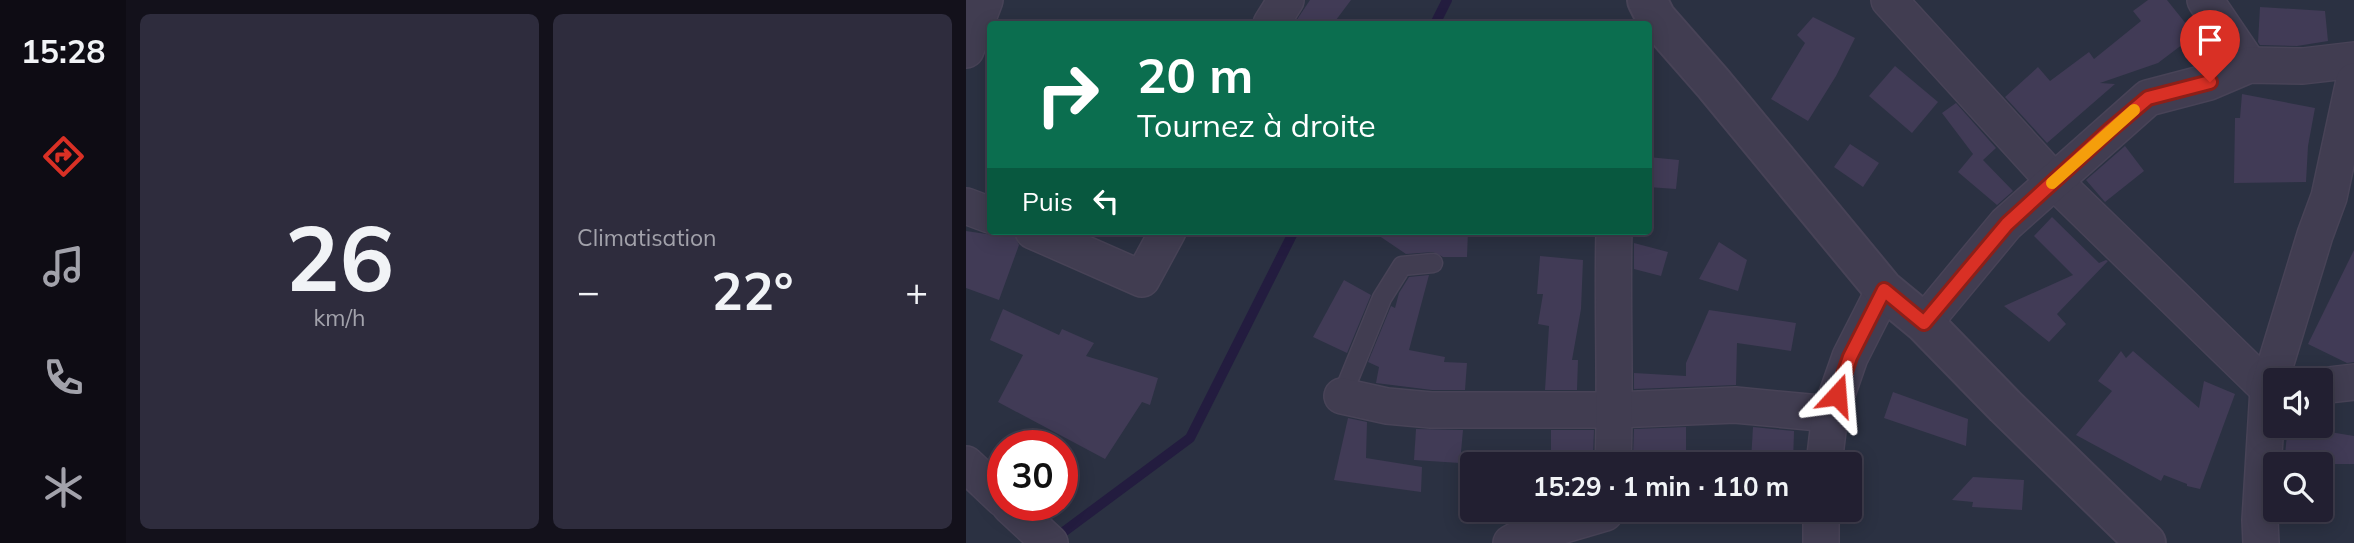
<!DOCTYPE html>
<html lang="fr">
<head>
<meta charset="utf-8">
<style>
	body { margin:0; font-family:Mulish,sans-serif; background:#2e2c3d; color:#f1f3f6; height:100vh; display:flex; flex-direction:column; font-size:26px; white-space:nowrap }
	* { box-sizing:border-box; margin:0 }
	p { font-size:23px; color:#a2a2ab }
	.icon { flex:none; width:38px; height:38px; fill:none; stroke:currentColor; stroke-width:2; stroke-linecap:round; stroke-linejoin:round }
	.map { position:relative; flex:1; overflow:hidden }
	.panel { display:flex; flex-direction:column; gap:14px; padding:14px; background:#13111b; width:840px }
	.panel>* { flex:none }
	.hud { position:absolute; left:21px; top:21px; width:665px; height:214px; border-radius:7px; box-shadow:0 4px 18px #0003,0 0 0 2px #3f3d4d; background:#0b6e4f; color:#fff; overflow:hidden }
	.fabs { position:absolute; left:1297px; top:368px; display:grid; gap:14px }
	.fabs a { display:grid; place-items:center; width:70px; height:70px; border-radius:7px; background:#221f31; box-shadow:0 4px 18px #0003,0 0 0 2px #3f3d4d; font-size:35px }
	.speed { position:absolute; left:21px; top:430px; display:flex; gap:14px; font-size:35px; font-weight:700; text-align:center }
	.speed>* { display:grid; place-content:center; width:91px; height:91px; border-radius:50%; background:#221f31; box-shadow:0 4px 18px #0003,0 0 0 2px #3f3d4d; line-height:1 }
	.speed .limit { border:10px solid #d22; background:#fff; color:#111 }
	.pin { position:absolute; display:grid; place-items:center; width:60px; height:60px; color:#fff; margin:-72px -30px; border-radius:50% 50% 50% 0; rotate:-45deg; box-shadow:0 0 7px #0007 }
	.pin .icon { rotate:45deg }
	.me { position:absolute; width:77px; margin:-38px; rotate:19deg; stroke-linejoin:round; filter:drop-shadow(0 0 5px #0008) }
	.turn { display:flex; align-items:center; gap:24px; height:147px; padding:0 35px; font-size:32px }
	.turn .icon { width:91px; height:91px; stroke-width:2.5 }
	.turn b { display:block; font-size:49px; line-height:60px }
	.then { display:flex; align-items:center; height:66px; padding:0 35px; background:#0003; gap:14px; font-size:26px }
	.big { font-size:52px; font-weight:700; line-height:1.1 }
	.panel .widget { flex:1; display:flex; flex-direction:column; justify-content:center; gap:10px; min-width:0; padding:0 24px; border-radius:10px; background:#2e2c3d }
	.panel .dial { align-items:center; gap:0 }
	.dial b { font-size:91px; line-height:1 }
	.heat { display:flex; justify-content:space-between; align-items:center; font-size:38px; direction:ltr }
	.panel .tiles { flex:1; display:grid; gap:14px; grid-template-columns:repeat(2,1fr) }
	.trip { position:absolute; left:494px; top:452px; width:402px; height:70px; border-radius:7px; background:#221f31; box-shadow:0 4px 18px #0003,0 0 0 2px #3f3d4d; font-weight:700; line-height:70px; text-align:center }
	main { display:flex; flex:1; min-height:0 }
	.dock { display:flex; flex-direction:column; width:126px; justify-content:space-around; align-items:center; background:#0e0c14; color:#a2a2ab }
	.dock .icon { width:49px; height:49px }
	.dock .selected { color:#d93025 }
	.dock b { font-size:32px; color:#f1f3f6 }
	.map>svg:first-child { display:block }
	.green { fill:#2b3142; fill-rule:evenodd }
	.lines { fill:none; stroke-linecap:round; stroke-linejoin:round }
	.stream { stroke:#231c3f; stroke-width:10 }
	.building { fill:#413b56 }
	.service-casing { stroke:#484357; stroke-width:21 }
	.minor-casing { stroke:#484357; stroke-width:38 }
	.tertiary-casing { stroke:#484357; stroke-width:42 }
	.service { stroke:#413d51; stroke-width:18 }
	.minor { stroke:#413d51; stroke-width:35 }
	.tertiary { stroke:#413d51; stroke-width:38 }
	.route-casing { stroke:#8d1f18; stroke-width:18 }
	.route { stroke:#d93025; stroke-width:12 }
	.slow { stroke:#f59e0b; stroke-width:12 }
</style>
</head>
<body>
<main>
<nav class="dock">
<b>15:28</b>
<svg class="icon selected" aria-label="directions" viewBox="0 0 24 24"><path d="M12 3l9 9-9 9-9-9zM9 14v-3h6M13 9l2 2-2 2"/></svg>
<svg class="icon" aria-label="music" viewBox="0 0 24 24"><path d="M9 18V5l10-2v13"/><circle cx="6" cy="18" r="3"/><circle cx="16" cy="16" r="3"/></svg>
<svg class="icon" aria-label="phone" viewBox="0 0 24 24"><path d="M5 4h4l2 5-3 2q2 4 5 5l2-3 5 2v4C11 20 4 13 5 4z"/></svg>
<svg class="icon" aria-label="climate" viewBox="0 0 24 24"><path d="M12 3v18M4 7l16 10M4 17L20 7"/></svg>
</nav>
<section class="panel">
<div class="tiles">
<div class="widget dial"><b>26</b><p>km/h</p></div>
<div class="widget"><p>Climatisation</p>
<div class="heat"><a>−</a><b class="big">22°</b><a>+</a></div>
</div>
</div>
</section>
<div class="map">
<svg width="1388" height="543" viewBox="0 0 1388 543">
	<rect width="100%" height="100%" fill="#2d2941"/>
	<path class="green" d="M0,0H1388V543H0ZM24,24H682V231H24ZM1309,380H1354V425H1309ZM37,446H96V506H37ZM506,464H884V509H506ZM1309,464H1354V509H1309Z"/>
	<g class="lines">
		<g class="stream">
			<polyline points="469,24 481,0"/>
			<polyline points="88,539 224,438 328,231"/>
		</g>
	</g>
	<g class="building">
		<polygon points="344,0 385,0 367,24 328,24"/>
		<polygon points="1182,0 1201,0 1229,35 1192,63 1134,83 1149,84 1081,143 1039,97 1072,67 1084,81 1123,52 1128,59 1175,21 1167,11"/>
		<polygon points="1294,7 1359,11 1362,41 1331,46 1294,45 1292,42"/>
		<polygon points="847,17 889,38 870,76 842,121 805,99 839,43 831,35"/>
		<polygon points="929,66 972,102 946,133 903,96"/>
		<polygon points="1276,94 1349,108 1342,146 1340,182 1268,183 1269,118 1274,118"/>
		<polygon points="990,103 1030,148 1017,160 1047,191 1031,205 992,172 1007,154 976,113"/>
		<polygon points="884,144 913,163 897,187 868,167"/>
		<polygon points="1159,146 1178,171 1139,202 1120,180"/>
		<polygon points="682,157 713,160 710,189 682,187"/>
		<polygon points="1086,217 1133,263 1140,260 1142,261 1091,314 1100,324 1083,342 1038,306 1107,275 1068,236"/>
		<polygon points="0,231 27,235 36,231 47,231 53,245 33,300 0,288"/>
		<polygon points="406,231 502,231 501,257 477,257 467,252 440,254"/>
		<polygon points="753,242 781,260 772,291 733,279"/>
		<polygon points="668,243 702,252 695,276 668,269"/>
		<polygon points="1388,250 1388,362 1381,363 1342,344"/>
		<polygon points="574,256 617,260 615,309 606,360 612,360 611,390 579,390 583,326 572,324 577,294 571,294"/>
		<polygon points="463,275 443,350 479,357 478,362 501,363 499,390 466,390 410,383 413,367 402,362 425,306 429,308 433,293 443,277"/>
		<polygon points="378,280 405,295 381,353 347,337"/>
		<polygon points="37,309 93,335 96,329 128,343 120,356 192,378 184,405 176,402 139,459 32,402 57,355 24,340"/>
		<polygon points="743,310 830,323 825,351 771,343 770,385 720,387 720,363"/>
		<polygon points="1155,351 1160,358 1167,351 1233,408 1238,381 1269,394 1234,489 1221,486 1221,484 1198,475 1195,481 1110,435 1146,391 1132,381"/>
		<polygon points="668,373 720,376 720,387 668,389"/>
		<polygon points="927,392 1002,419 1000,446 918,418"/>
		<polygon points="382,418 401,422 400,458 456,467 455,492 368,480"/>
		<polygon points="1322,425 1388,436 1388,464 1318,464"/>
		<polygon points="720,427 720,461 673,462 673,457 667,457 668,429"/>
		<polygon points="787,427 828,431 827,463 785,461"/>
		<polygon points="450,429 497,430 494,463 448,460"/>
		<polygon points="585,430 628,430 627,457 585,457"/>
		<polygon points="1007,477 1058,480 1056,510 1006,507 1007,502 986,500"/>
	</g>
	<g class="lines">
		<defs>
			<polyline id="service" points="376,396 416,298 436,266 467,263"/>
			<g id="minor">
				<polyline points="923,0 1088,181 1302,389 1309,389"/>
				<polyline points="1239,0 1283,65"/>
				<polyline points="305,24 320,0"/>
				<polyline points="0,50 19,0"/>
				<polyline points="0,206 24,215"/>
				<polyline points="67,231 176,279 202,231"/>
				<polyline points="958,323 1040,224 1182,98 1243,82 1283,65 1337,66 1388,60"/>
				<polyline points="1354,386 1388,382"/>
				<polyline points="376,396 421,406 465,410 649,410 769,405 864,414"/>
				<polyline points="0,464 37,499"/>
				<path d="M647,464C650,386 646,309 648,231"/>
				<polyline points="858,464 864,414 884,357 918,290"/>
				<polyline points="44,506 84,543"/>
				<polyline points="855,509 855,543"/>
				<polyline points="545,543 554,538 639,513"/>
				<polyline points="1295,543 1294,520 1302,389 1349,235 1363,197 1388,81"/>
			</g>
			<polyline id="tertiary" points="681,0 690,18 747,83 918,290 958,323 1039,406 1180,543"/>
		</defs>
		<use href="#service" class="service-casing"/>
		<use href="#minor" class="minor-casing"/>
		<use href="#tertiary" class="tertiary-casing"/>
		<use href="#service" class="service"/>
		<use href="#minor" class="minor"/>
		<use href="#tertiary" class="tertiary"/>
	</g>
	<g class="lines">
		<defs>
			<polyline id="route" points="871,395 884,357 918,290 958,323 1041,224 1144,130 1182,98 1244,82"/>
		</defs>
		<use href="#route" class="route-casing"/>
		<use href="#route" class="route"/>
		<polyline class="slow" points="1086,183 1168,110"/>
	</g>
</svg>
<div class="fabs">
<a><svg class="icon" aria-label="sound" viewBox="0 0 24 24"><path d="M4 9h4l5-4v14l-5-4H4zM17 9q2 3 0 6"/></svg></a>
<a><svg class="icon" aria-label="search" viewBox="0 0 24 24"><circle cx="10" cy="10" r="6"/><path d="M15 15l6 6"/></svg></a>
</div>
<div class="speed"><div class="limit">30</div></div>
<div class="pin" style="left:1244px;top:82px;background:#d93025"><svg class="icon" aria-label="arrive" viewBox="0 0 24 24"><path d="M6 21V4h12l-3 4 3 4H6"/></svg></div>
<svg class="me" style="left:871px;top:395px" viewBox="-20 -20 40 40"><path d="M0-17L14 15 0 8-14 15z" fill="#d93025" stroke="#fff" stroke-width="4"/></svg>
<div class="trip">15:29 · 1 min · 110 m</div>
<div class="hud">
<div class="turn"><svg class="icon" aria-label="right" viewBox="0 0 24 24"><path d="M7 20v-9h11M14 6l5 5-5 5"/></svg><div><b>20 m</b>Tournez à droite</div></div>
<div class="then">Puis<svg class="icon" aria-label="left" viewBox="0 0 24 24"><path d="M17 20v-9H6M10 6l-5 5 5 5"/></svg></div>
</div>
</div>
</main>
</body>
</html>
